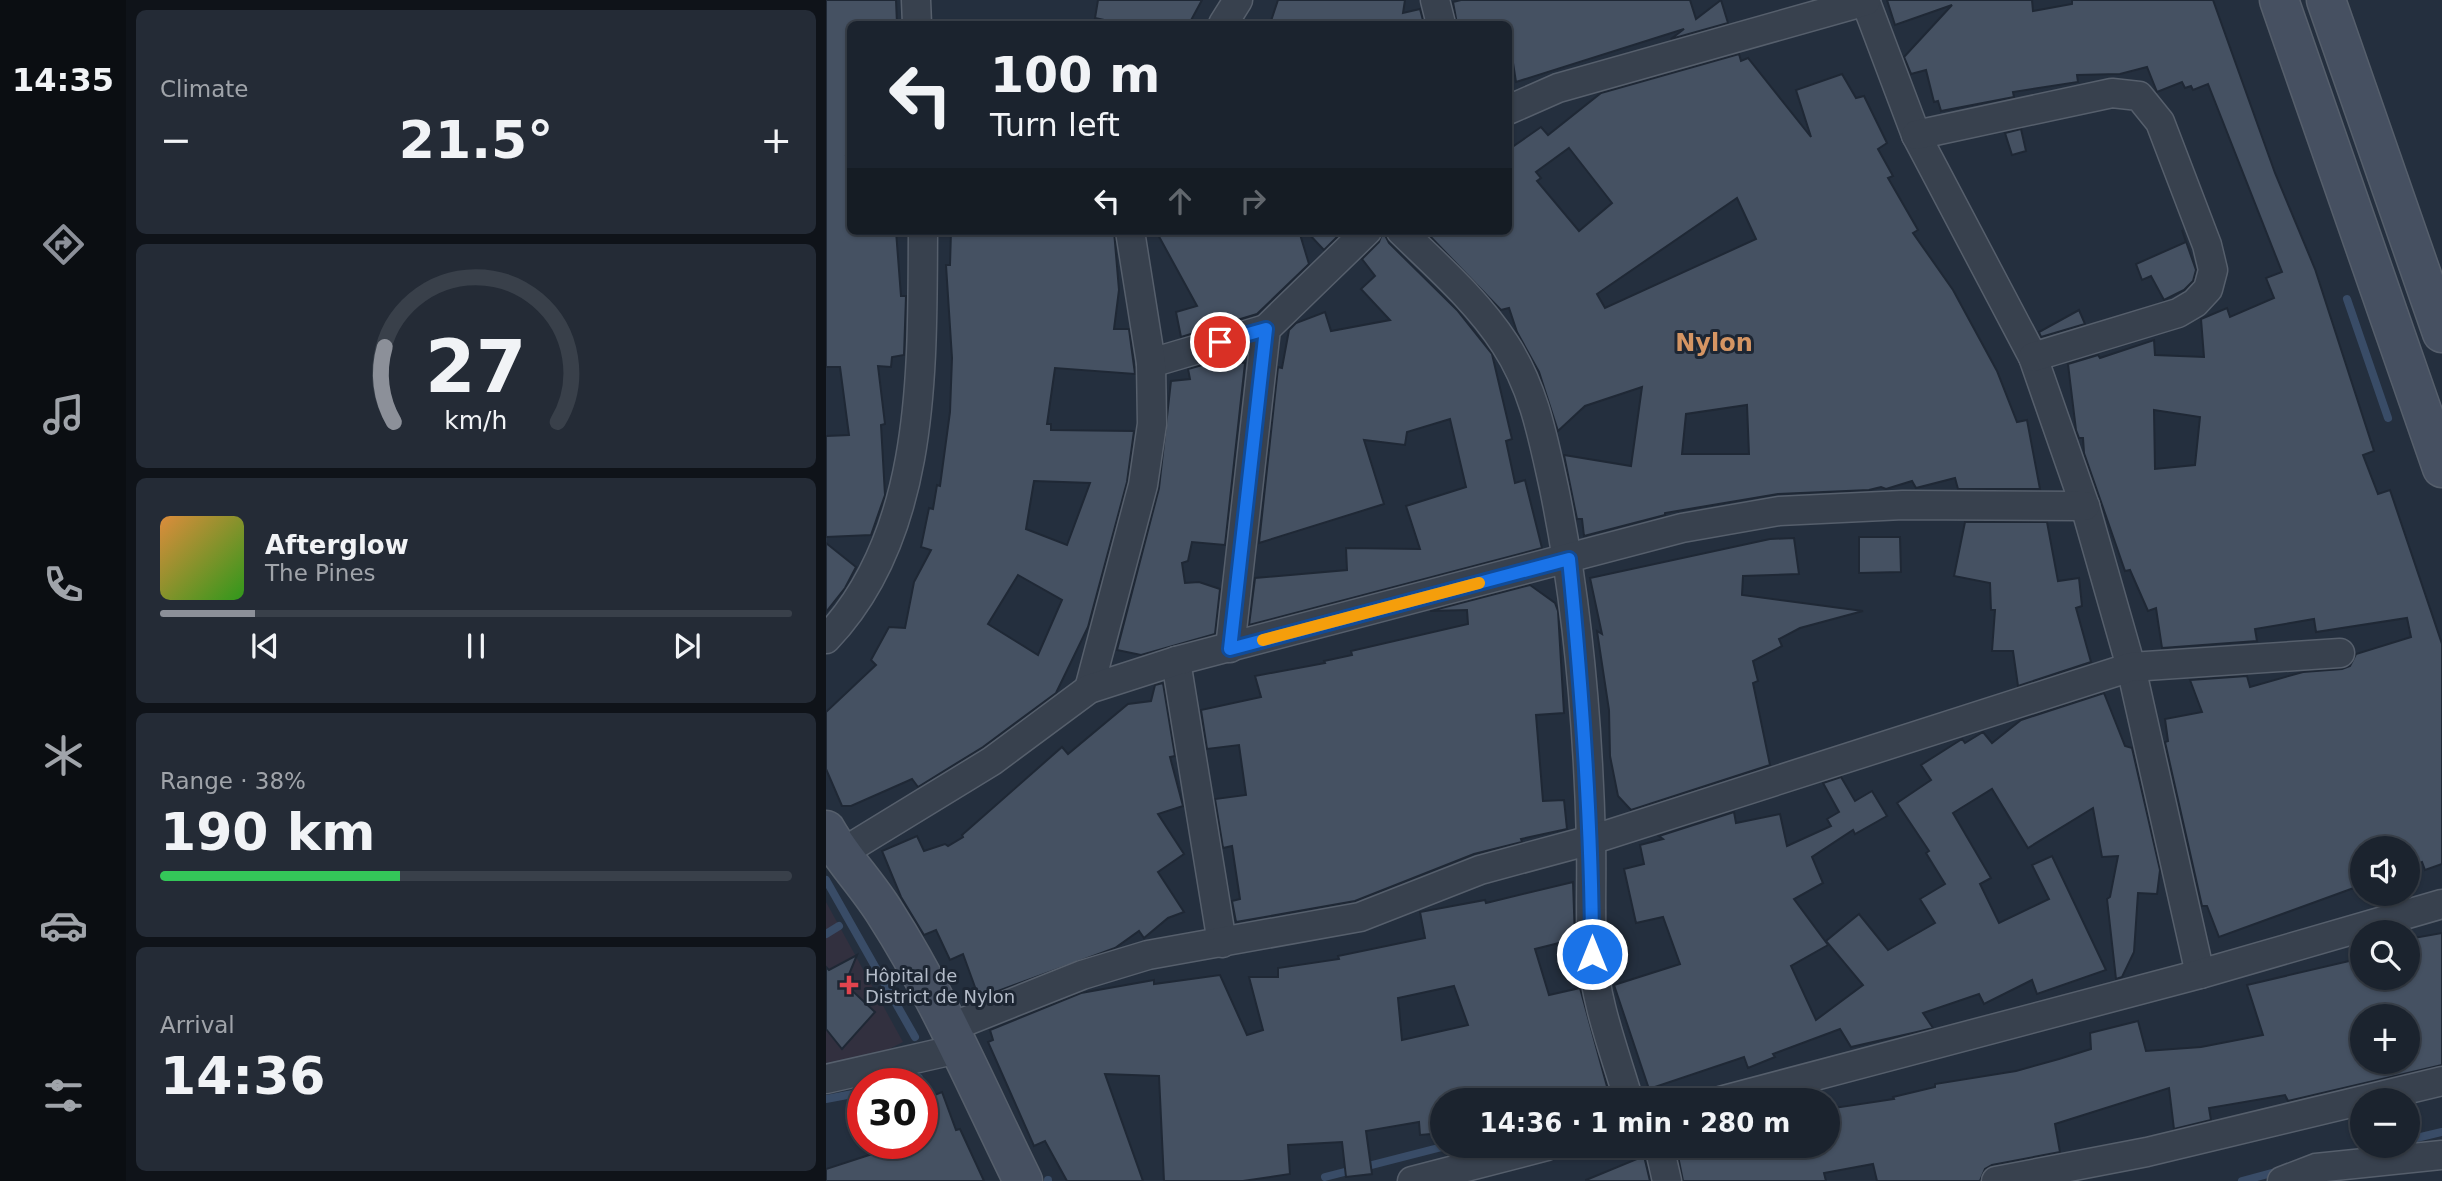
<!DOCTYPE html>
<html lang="en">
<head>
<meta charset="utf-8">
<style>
	body { margin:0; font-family:"DejaVu Sans",sans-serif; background:#242b36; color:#f1f3f6; height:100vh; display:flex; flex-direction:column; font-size:26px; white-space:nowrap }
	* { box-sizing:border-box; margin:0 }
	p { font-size:23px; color:#a0a4aa }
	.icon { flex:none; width:38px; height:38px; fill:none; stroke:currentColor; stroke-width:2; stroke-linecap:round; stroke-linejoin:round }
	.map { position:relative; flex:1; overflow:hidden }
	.details { display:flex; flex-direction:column; gap:10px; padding:10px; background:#0f1319; width:700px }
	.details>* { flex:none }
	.banner { position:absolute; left:21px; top:21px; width:665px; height:214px; border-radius:10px; box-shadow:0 2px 5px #0004,0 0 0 2px #39404a; background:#1b232e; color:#f1f3f6; overflow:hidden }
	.controls { position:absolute; left:1524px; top:836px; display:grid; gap:14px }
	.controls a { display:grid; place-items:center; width:70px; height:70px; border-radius:50%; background:#1b232e; box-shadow:0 2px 5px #0004,0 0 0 2px #39404a; font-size:35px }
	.speed { position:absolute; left:21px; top:1068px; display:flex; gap:14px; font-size:35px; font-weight:700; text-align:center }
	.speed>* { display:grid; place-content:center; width:91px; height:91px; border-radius:50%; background:#1b232e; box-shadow:0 2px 5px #0004,0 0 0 2px #39404a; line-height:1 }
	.speed .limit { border:10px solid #d22; background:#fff; color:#111 }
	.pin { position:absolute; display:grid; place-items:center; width:60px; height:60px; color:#fff; margin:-30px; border:4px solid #fff; border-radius:50%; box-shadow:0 2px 7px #0007 }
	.me { position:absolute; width:77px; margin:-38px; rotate:0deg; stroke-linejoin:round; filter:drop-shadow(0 0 5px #0008) }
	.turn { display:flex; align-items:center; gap:24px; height:147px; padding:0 28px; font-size:32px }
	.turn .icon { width:91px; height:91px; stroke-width:2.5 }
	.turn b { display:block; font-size:49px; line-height:60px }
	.lanes { display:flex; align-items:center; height:66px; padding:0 28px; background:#0003; justify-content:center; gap:35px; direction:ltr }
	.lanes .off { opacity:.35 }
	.big { font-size:52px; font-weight:700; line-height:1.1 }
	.details .widget { flex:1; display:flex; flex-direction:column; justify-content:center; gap:10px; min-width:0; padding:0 24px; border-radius:10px; background:#242b36 }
	.details .dial { align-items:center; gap:0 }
	.dial svg { height:182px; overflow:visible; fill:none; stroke:#39404a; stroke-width:7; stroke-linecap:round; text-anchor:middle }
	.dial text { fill:#f1f3f6; stroke:none }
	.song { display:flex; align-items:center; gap:21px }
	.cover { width:84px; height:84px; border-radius:10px; background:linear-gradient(135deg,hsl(30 70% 55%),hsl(110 70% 35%)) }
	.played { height:7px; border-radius:4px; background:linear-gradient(90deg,#8c9099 15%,#39404a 15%) }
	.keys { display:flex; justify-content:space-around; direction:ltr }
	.heat { display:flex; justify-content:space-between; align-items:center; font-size:38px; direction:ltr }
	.charge { height:10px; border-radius:5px; background:linear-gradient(90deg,#34c759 38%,#39404a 0) }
	.trip { position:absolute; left:604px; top:1088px; width:410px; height:70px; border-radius:35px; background:#1b232e; box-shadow:0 2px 5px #0004,0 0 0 2px #39404a; font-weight:700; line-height:70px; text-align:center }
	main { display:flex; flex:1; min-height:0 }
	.menu { display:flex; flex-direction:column; width:126px; justify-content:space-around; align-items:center; background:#0b0e12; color:#a0a4aa }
	.menu .icon { width:49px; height:49px }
	.menu .active { color:#8c9099 }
	.menu b { font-size:32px; color:#f1f3f6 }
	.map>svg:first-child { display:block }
	.medical { fill:#32303f }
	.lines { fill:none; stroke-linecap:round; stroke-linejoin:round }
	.stream { stroke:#394c67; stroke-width:8 }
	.building { fill:#455162; stroke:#1f2835; stroke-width:2; fill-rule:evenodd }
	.street-casing { stroke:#565f6c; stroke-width:31 }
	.secondary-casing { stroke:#565f6c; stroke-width:41 }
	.street { stroke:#38414e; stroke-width:28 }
	.secondary { stroke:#465061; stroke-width:38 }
	.route-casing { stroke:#114b97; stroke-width:18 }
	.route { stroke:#1a73e8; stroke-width:12 }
	.slow { stroke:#f59e0b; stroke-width:12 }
	.health-dot { fill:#e0444e; stroke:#1d2633; stroke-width:2.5 }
	.labels { text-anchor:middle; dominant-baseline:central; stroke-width:6; stroke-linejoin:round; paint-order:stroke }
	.poi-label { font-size:18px; fill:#b4bcc9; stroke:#1d2633; text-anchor:start }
	.district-label { font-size:24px; font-weight:bold; fill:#d59563; stroke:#1d2633 }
</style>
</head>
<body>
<main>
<nav class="menu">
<b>14:35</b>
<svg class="icon active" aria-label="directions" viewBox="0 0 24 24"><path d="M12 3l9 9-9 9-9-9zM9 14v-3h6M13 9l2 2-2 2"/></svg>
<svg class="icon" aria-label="music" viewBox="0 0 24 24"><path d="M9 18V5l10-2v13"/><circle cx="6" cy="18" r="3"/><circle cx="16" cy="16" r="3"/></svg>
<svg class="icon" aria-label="phone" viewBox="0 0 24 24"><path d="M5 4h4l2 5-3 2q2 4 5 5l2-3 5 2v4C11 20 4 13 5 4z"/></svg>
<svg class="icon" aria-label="climate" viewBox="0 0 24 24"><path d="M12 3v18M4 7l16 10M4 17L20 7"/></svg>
<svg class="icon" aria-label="car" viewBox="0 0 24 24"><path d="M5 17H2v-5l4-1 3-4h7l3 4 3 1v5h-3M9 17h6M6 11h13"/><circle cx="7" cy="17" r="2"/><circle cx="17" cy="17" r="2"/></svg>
<svg class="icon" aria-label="filters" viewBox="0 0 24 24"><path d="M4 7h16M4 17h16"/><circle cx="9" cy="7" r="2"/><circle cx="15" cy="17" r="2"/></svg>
</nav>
<section class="details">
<div class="widget"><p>Climate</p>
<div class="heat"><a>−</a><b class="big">21.5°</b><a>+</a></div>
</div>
<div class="widget dial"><svg viewBox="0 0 100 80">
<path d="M14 69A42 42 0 1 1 86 69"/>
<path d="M14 69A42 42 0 0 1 10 36" stroke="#8c9099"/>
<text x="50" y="56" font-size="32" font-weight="700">27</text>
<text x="50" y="72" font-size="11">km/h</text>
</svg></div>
<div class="widget">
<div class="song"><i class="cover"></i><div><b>Afterglow</b><p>The Pines</p></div></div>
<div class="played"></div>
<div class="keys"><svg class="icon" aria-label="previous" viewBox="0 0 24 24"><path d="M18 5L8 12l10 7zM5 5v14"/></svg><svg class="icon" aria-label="pause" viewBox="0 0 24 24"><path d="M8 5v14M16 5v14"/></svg><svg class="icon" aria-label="next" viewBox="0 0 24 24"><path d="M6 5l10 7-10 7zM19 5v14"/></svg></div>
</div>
<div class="widget"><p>Range · 38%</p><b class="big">190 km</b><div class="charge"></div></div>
<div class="widget"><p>Arrival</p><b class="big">14:36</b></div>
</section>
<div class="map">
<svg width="1616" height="1181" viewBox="0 0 1616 1181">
	<rect width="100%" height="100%" fill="#242f3e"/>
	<polygon class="medical" points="0,902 77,1042 63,1049 0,1063"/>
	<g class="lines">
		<g class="stream">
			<polyline points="1521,299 1562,418"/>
			<polyline points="0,880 89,1037"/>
			<polyline points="0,934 13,926"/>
			<polyline points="74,1083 93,1078"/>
			<polyline points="0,1099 37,1092"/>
			<polyline points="1582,1140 1616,1132"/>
			<polyline points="1541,1150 1556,1146"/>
			<polyline points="499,1177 620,1146"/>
			<polyline points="222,1180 222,1181"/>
			<polyline points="1416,1181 1453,1171"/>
		</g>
	</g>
	<g class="building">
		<polygon points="0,0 70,0 71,24 24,24 24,107 20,155 24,155 24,231 70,231 75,296 80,296 78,355 66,357 65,367 52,366 59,424 55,425 59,495 45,535 0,537 0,436 23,435 14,367 0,367"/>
		<polygon points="272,0 376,0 363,24 297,24 269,18"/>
		<polygon points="452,0 579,0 577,13 594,9 598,24 444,24"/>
		<polygon points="635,0 864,0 870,19 895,0 902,23 845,39 858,29 690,82 687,63 682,65 682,24 631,24 627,2"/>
		<path d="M1061,0H1206L1207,11L1246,4V0H1387L1449,173L1489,269L1548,451L1537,455L1552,494L1564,490L1616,644V864L1599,870L1596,862L1582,867V849H1536V885L1393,937L1381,906H1376L1339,742L1342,741L1339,719L1376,712L1364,680L1421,676L1424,687L1477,672L1516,669L1524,666L1530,654L1585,637L1581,618L1490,632L1488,619L1429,629L1431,641L1336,648L1330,608L1322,611L1304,570L1299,571L1258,453L1257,438H1253L1250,430L1242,364L1272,355L1274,358L1328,340L1329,355L1378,357L1375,319L1401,308L1404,317L1448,298L1440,278L1456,272L1382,84L1367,90L1365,86L1359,88L1356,82L1331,92L1321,67L1294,74L1251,75L1252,82L1187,92L1188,97L1115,111L1112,101L1108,102L1100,70L1085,74L1078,57L1126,5L1069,25ZM1328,410L1374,417L1369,465L1329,469Z"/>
		<path d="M913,54L915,61L922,58L985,137L970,90L1016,74L1030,98L1038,96L1061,143L1052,149L1067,176L1062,178L1092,230L1087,233L1127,290L1171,371L1191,422L1201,420L1214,489H1132L1129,478L1090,488L1086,481L1060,489L1055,487L1043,490L952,494L839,513V515L758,536L756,519H751L738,455L805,466L816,387L759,406L732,431L713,372L691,332L683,308L675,310L599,231H682V150L715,127L722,135L775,93ZM743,148L786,203L753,231L711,181L715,178L710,172ZM911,198L930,239L779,308L771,294ZM921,405L923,454H856L860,414Z"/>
		<polygon points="1195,129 1200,151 1186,155 1179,133"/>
		<polygon points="1356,230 1370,270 1367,281 1358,290 1338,300 1325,276 1316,280 1310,264 1360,242"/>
		<path d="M125,231L249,236L248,231H288L293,290L288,329H303L309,374L229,368L221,424H225V430L308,431L301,482L262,627L230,693L157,747L92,787L86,779L25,806H16L0,769V712L50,665L45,660L63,627L79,628L88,582L105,550L95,547L103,508L107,509L111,485L114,486L124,412L126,358L120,265H124ZM208,481L264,483L241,545L200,529ZM192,575L236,600L212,655L162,624Z"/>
		<polygon points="330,231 473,231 483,264 431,314 355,337 350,312 371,306"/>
		<polygon points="480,231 517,231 498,250"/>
		<polygon points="557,231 563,243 631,310 666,354 686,439 680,441 689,483 699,480 716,548 423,625 429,578 521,570 520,548 594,549 580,506 640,487 624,419 581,432 579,445 538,440 558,504 433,543 452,367 456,368 463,330 470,323 499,312 505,331 564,320 535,289 549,276 536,259 553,242"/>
		<polygon points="1253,310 1259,324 1215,337 1213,332"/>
		<polygon points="394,360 419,363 399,545 366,542 362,561 356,563 359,583 373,582 394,589 389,634 315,655 291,650 333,488 345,381 364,379 362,369"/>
		<polygon points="1139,522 1221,522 1232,581 1253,578 1256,606 1250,608 1265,662 1192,686 1187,651 1166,651 1169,610 1165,610 1164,583 1128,576"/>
		<polygon points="1033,537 1074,537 1075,572 1033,573"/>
		<polygon points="968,538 973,574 917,576 916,595 1037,611 974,628 953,639 956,646 927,661 932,681 927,683 944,765 805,810 792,796 784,756 783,710 771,631 776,634 764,578 944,539"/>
		<polygon points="0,543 30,567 19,588 0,612"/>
		<polygon points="704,585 729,603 732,611 738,713 710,715 717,801 738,800 741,829 695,839 696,842 648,854 529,901 410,922 406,901 414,899 406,846 397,848 389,799 420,795 413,745 381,749 375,710 435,697 429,676 499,663 498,661 526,655 525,651 642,624 641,610 604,611"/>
		<polygon points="337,683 349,756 344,757 357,806 332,814 358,854 332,872 358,912 342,918 318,938 313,931 289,948 153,998 137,954 124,960 110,930 98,935 75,897 56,851 91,836 98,851 119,844 122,846 137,837 136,835 236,747 242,754 302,704 325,701 329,685"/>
		<polygon points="1278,693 1299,746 1306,748 1334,870 1331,894 1312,893 1308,952 1296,977 1290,979 1281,899 1284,897 1292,856 1276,857 1267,808 1202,848 1166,789 1127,813 1165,878 1154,884 1173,923 1223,899 1206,865 1226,856 1280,970 1211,994 1206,980 1158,1004 1153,994 1097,1013 1107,1028 1091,1032 1025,1047 1014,1029 947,1054 949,1057 922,1068 918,1057 823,1089 788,985 854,964 837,917 810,923 798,869 818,864 814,845 837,839 833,836 908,812 910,823 954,814 961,846 1005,826 1001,819 1013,812 997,783 1015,777 1029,801 1046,791 1061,816 1029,834 1027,830 986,857 997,883 968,899 1002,945 965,966 990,1020 1037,985 1000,941 1033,914 1062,950 1109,923 1094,899 1119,884 1100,853 1103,851 1071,803 1105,780 1095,765 1136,739 1139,743 1157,732 1166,743 1195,720"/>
		<path d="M747,882L749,939L709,949L723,995L754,988L785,1101H616V1133L594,1135L593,1122L540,1131L546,1174L520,1177L516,1142L462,1145L464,1174L417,1181H338L333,1076L279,1074L317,1181H241L219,1141L208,1146L162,1042L167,1040L164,1030L255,993L328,980V984L394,975L421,1035L437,1030L423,977H452V968L513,959L512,956L599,938L594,912L659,900L660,903ZM628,986L642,1025L576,1040L572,998Z"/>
		<path d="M1616,933V1065L1462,1101L1459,1095L1383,1108L1385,1120L1348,1129L1343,1088L1229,1124L1234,1152L1166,1165L1159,1169L1154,1181H1051L1047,1164L998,1173L1000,1181H857L850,1146H1001V1109L1068,1099L1067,1097L1109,1087V1084L1190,1071L1233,1059L1265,1049L1264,1033L1312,1021L1320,1051L1375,1047L1437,1035L1421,985L1536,958V978H1582V939ZM1536,1017H1582V1062H1536Z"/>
		<polygon points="31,955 19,984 49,1012 16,1049 0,1029 0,967 3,970"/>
		<polygon points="116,1092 130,1130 134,1129 158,1181 0,1181 0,1169 46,1154 42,1143 96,1143 96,1100"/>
		<polygon points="818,1156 824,1181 760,1181 760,1180"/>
	</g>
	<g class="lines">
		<defs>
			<g id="street">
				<polyline points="90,0 91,24"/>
				<polyline points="609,0 615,24"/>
				<polyline points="1039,0 1090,135 1207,357 1259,506 1305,667 1374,974"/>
				<polyline points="397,24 412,0"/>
				<polyline points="682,110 732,88 1040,1"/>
				<polyline points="1090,135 1286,93 1313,96 1334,122 1381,245 1387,270 1382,289 1369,303 1352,313 1207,357"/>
				<path d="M575,231C612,267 651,301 679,344C708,388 717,438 728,488C752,604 762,723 765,841C766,878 764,915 766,952C769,1002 789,1053 803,1101"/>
				<polyline points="325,363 440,329"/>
				<path d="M0,639C101,534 96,368 97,231"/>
				<polyline points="404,648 440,329 541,231"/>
				<polyline points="350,661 396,943"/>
				<polyline points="263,689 317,485 326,424 325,363 304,231"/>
				<polyline points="14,854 166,761 263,689 350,661 856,528 953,511 1077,505 1259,506"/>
				<polyline points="123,1028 256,975 322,955 534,917 654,870 765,840 1305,667 1514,653"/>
				<polyline points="0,1079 132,1049"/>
				<polyline points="894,1101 1374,974 1616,904"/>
				<polyline points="833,1146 841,1181"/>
				<polyline points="586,1181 721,1146"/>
				<polyline points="1170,1181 1321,1152 1616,1081"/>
				<polyline points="1456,1181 1490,1168 1616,1155"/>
			</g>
			<g id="secondary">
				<polyline points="1453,0 1616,468"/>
				<polyline points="1500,0 1616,333"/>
				<path d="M0,830C17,860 41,884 59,913C113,997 153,1092 197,1181"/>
			</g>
		</defs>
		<use href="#street" class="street-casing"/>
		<use href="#secondary" class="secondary-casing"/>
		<use href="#street" class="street"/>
		<use href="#secondary" class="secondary"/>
	</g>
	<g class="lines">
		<defs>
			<path id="route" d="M394,342L440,329L404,649L743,559C756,691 766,822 766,954"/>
		</defs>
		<use href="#route" class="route-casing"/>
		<use href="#route" class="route"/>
		<polyline class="slow" points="437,640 653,583"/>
	</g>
	<path class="health-dot" d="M19.5 974.5h7v7h7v7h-7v7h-7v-7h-7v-7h7z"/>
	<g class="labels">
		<g class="poi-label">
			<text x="39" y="975">Hôpital de<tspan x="39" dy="21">District de Nylon</tspan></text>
		</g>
		<g class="district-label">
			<text x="888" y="343">Nylon</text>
		</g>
	</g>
</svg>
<div class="controls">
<a><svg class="icon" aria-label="sound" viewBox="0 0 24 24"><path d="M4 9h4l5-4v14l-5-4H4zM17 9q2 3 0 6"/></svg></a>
<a><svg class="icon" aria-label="search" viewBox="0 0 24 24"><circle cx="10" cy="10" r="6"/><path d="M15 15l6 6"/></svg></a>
<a>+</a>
<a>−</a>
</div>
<div class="speed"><div class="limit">30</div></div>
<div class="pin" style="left:394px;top:342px;background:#d93025"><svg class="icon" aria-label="arrive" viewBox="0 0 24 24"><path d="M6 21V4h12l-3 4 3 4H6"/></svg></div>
<svg class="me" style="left:766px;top:954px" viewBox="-20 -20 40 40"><circle r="17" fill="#1a73e8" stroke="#fff" stroke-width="3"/><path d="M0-11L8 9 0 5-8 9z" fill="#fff"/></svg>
<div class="trip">14:36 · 1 min · 280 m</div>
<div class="banner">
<div class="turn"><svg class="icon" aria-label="left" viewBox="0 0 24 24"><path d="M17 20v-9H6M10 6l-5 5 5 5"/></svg><div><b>100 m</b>Turn left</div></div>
<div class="lanes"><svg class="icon" aria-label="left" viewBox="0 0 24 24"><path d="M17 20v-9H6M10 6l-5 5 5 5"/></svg><svg class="icon off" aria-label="ahead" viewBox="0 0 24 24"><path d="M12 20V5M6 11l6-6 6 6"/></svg><svg class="icon off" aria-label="right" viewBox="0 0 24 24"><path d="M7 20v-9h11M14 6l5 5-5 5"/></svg></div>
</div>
</div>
</main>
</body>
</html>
